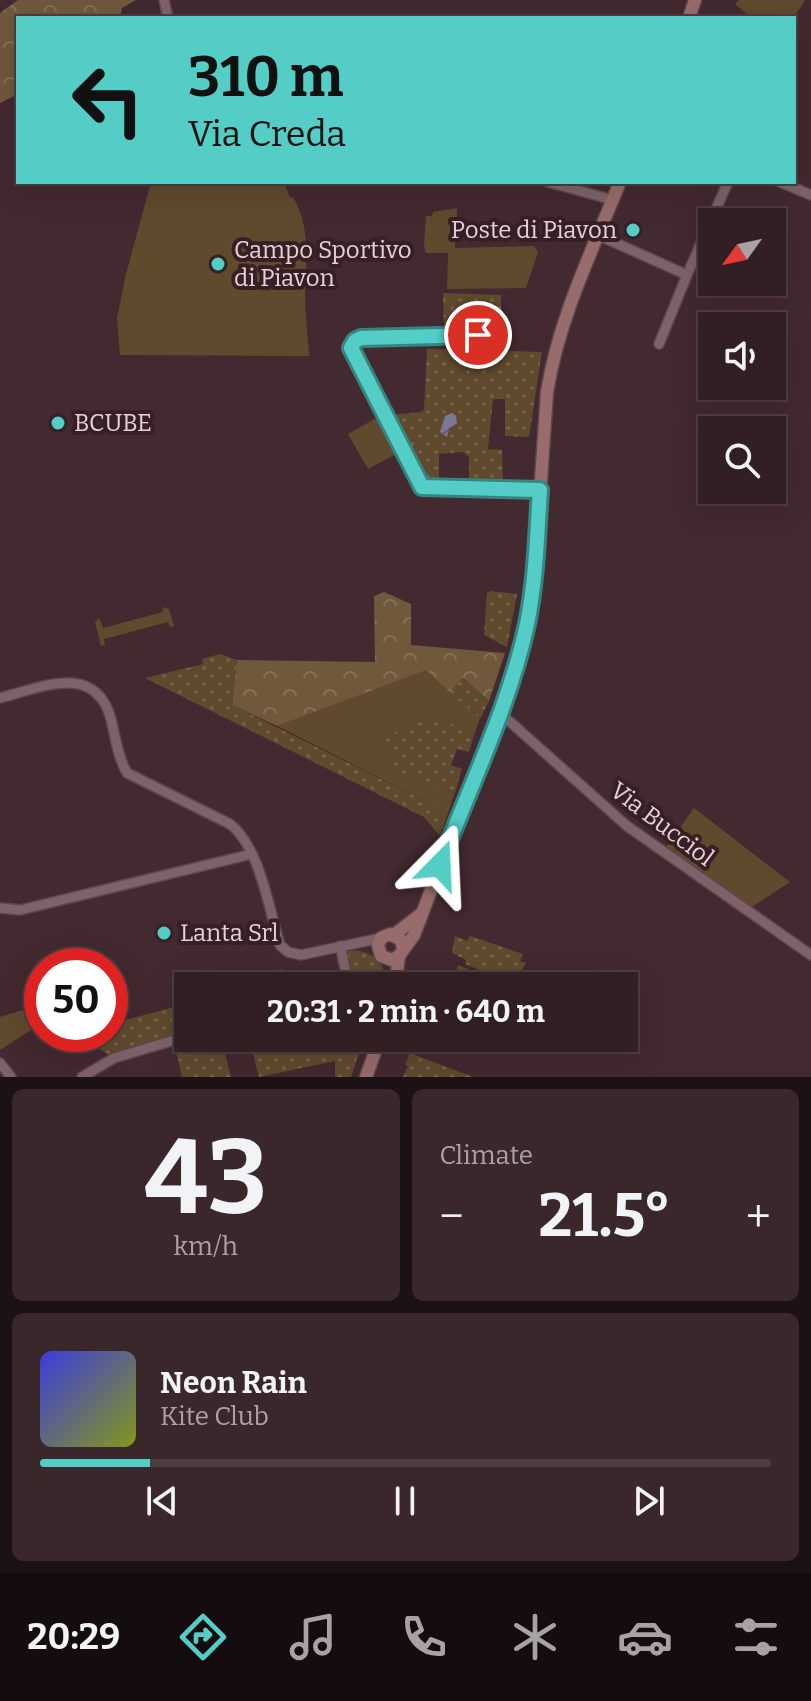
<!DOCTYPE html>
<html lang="en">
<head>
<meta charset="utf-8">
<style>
	body { margin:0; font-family:Bitter,serif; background:#3a272c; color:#f1f3f6; height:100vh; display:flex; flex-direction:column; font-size:30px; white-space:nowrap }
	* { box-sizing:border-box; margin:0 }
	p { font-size:26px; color:#a8a2a6 }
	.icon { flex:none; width:44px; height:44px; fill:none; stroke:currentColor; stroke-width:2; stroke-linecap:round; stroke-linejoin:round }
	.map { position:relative; height:1077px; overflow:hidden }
	.panel { display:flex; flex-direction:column; gap:12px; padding:12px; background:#1c1114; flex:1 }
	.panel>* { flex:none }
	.guide { position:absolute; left:16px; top:16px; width:780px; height:168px; border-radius:0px; box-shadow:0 8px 32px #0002,0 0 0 2px #4d3d41; background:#54cdc7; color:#111; overflow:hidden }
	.needle { width:52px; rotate:237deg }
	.tools { position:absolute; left:698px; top:208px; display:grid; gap:16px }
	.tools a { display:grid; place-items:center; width:88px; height:88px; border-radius:0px; background:#321f24; box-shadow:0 8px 32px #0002,0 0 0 2px #4d3d41; font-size:40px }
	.speed { position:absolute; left:24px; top:948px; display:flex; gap:16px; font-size:40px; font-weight:700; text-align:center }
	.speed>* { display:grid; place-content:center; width:104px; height:104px; border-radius:50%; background:#321f24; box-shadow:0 8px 32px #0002,0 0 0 2px #4d3d41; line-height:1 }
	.speed .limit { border:12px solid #d22; background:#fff; color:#111 }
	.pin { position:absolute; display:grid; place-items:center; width:68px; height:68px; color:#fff; margin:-34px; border:4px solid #fff; border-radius:50%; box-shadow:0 2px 8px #0007 }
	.me { position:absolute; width:88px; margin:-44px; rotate:21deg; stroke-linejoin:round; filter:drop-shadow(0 0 6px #0008) }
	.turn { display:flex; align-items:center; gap:28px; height:168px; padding:0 40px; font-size:36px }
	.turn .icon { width:104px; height:104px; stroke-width:2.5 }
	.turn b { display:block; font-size:56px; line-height:68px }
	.big { font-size:60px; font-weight:700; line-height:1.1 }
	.panel .widget { flex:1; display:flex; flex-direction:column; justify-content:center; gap:12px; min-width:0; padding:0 28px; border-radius:12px; background:#3a272c }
	.panel .dial { align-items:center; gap:0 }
	.dial b { font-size:104px; line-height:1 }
	.song { display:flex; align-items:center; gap:24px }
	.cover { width:96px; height:96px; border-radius:12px; background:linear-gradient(135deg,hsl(240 70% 55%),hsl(70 70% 35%)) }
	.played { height:8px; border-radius:4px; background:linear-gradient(90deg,#54cdc7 15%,#4d3d41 15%) }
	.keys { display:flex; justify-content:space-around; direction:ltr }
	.heat { display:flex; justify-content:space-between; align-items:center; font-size:44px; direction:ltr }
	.panel .tiles { flex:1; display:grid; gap:12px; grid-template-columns:1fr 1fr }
	.widget:last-child { grid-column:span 2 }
	.trip { position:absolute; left:174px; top:972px; width:464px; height:80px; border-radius:0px; background:#321f24; box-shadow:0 8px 32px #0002,0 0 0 2px #4d3d41; font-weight:700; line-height:80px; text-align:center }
	.tab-bar { display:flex; height:128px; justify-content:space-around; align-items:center; background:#140c0e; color:#a8a2a6 }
	.tab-bar .icon { width:56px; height:56px }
	.tab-bar .current { color:#54cdc7 }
	.tab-bar b { font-size:36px; color:#f1f3f6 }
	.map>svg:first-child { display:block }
	.grass { fill:#604a2e }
	.forest { fill:url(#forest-crowns) }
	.park { fill:url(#park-dots) }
	.water { fill:url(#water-waves) }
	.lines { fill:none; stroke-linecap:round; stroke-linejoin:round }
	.street-casing { stroke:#5d474d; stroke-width:12 }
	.secondary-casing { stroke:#5d474d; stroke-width:15 }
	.street { stroke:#7f6269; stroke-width:9 }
	.secondary { stroke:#976c6a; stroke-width:12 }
	.route-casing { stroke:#378581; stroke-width:20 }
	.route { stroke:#54cdc7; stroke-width:14 }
	.poi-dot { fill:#54cdc7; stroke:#381f26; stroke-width:3 }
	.labels { text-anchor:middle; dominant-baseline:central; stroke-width:8; stroke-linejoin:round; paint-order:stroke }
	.poi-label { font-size:24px; fill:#e3d2d6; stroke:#381f26; text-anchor:start }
	.street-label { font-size:24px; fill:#e3d2d6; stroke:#381f26 }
</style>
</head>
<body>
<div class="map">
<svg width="811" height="1077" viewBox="0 0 811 1077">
	<defs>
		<pattern id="forest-crowns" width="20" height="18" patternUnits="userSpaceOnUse" patternTransform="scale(2)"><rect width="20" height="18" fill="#70583b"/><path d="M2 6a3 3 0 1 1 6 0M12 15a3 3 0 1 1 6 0" fill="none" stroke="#846f57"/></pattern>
		<pattern id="park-dots" width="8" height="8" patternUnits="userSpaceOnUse" patternTransform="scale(2)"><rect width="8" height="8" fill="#604a2e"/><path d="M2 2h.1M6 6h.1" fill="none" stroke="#77634c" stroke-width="1.8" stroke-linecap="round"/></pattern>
		<pattern id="water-waves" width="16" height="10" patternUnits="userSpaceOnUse" patternTransform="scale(2)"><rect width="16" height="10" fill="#7c7698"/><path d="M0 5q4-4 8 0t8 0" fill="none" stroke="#666075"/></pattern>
	</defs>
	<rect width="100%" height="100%" fill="#432930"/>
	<g class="grass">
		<polygon points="739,0 803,0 805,1 793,18 752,18 735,4"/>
		<path d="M151,182H284L290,198L293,197C311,229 306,259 305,294C305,315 308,336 309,356L120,355L117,318L126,274Z"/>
		<polygon points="457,208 455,248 534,246 538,252 526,288 447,289 448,253 426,253 424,245 426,216 432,216 433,212"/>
		<polygon points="378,417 398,453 368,469 348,434"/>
		<polygon points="163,607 169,609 174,626 170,627 168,622 104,639 105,645 101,646 95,622 99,618 103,628 163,612"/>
		<polygon points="426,669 480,719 475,732 433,717 399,773 455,793 445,822 433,805 277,726"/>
		<polygon points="694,808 790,882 749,909 664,850"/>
		<polygon points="42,1004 42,1023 0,1050 0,1017"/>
	</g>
	<g class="forest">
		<polygon points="18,0 136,0 122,8 120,18 18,18 18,94 0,103 0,13"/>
		<polygon points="384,592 411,604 411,645 505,653 489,701 463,678 450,692 426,670 277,726 232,705 237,660 375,662 374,596"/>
	</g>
	<g class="park">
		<polygon points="443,293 501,295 502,338 486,338 485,323 472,324 472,329 444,331"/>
		<polygon points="427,349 542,352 529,437 505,436 505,399 493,399 488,449 502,450 503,484 469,483 469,457 463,452 439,454 439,481 426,481 388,415 422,412 424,409"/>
		<polygon points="491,591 517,594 507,647 484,635 487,593"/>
		<polygon points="220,654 237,660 232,705 433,805 445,822 440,836 424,817 145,678 203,664 202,659"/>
		<polygon points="463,678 489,701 480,719 450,692"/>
		<polygon points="433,717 475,732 469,752 457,749 451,765 462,769 455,793 398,773 384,737"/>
		<polygon points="455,936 467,941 470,936 523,954 520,961 526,963 514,984 465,964 466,960 452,953"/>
		<path d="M342,951C362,949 377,953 385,973L383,986H349Z"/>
		<polygon points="458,965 507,986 440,986 447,970 456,973"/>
		<polygon points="282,969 287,986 220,986"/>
		<polygon points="188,999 188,1036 114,1058 93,1045 90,1034 110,1034 110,1026 114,1023 182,1005"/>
		<polygon points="221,1038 231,1077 182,1077 175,1048"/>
		<polygon points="249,1038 307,1038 307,1043 335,1043 336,1038 364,1038 351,1077 335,1077 335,1061 259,1077"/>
		<polygon points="410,1053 473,1077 403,1077 408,1066 405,1065"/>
	</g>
	<polygon class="water" points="452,413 456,416 457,423 449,429 447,437 440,432 445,416"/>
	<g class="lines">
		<defs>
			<g id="street">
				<polyline points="164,0 168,18"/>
				<polyline points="548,182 613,200"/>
				<polyline points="780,182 811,195"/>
				<polyline points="598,235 687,275 728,182"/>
				<polyline points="478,335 361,338 352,344 351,353 422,487 540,490"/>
				<polyline points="659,344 687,275"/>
				<path d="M0,698C40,688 95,661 111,719C115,736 118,758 127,773L230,824C260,847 269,910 280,945L288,952L301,955L381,938"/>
				<polyline points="499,712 627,826 811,955"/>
				<polyline points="0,908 20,910 252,854"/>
				<polyline points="340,946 349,986"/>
				<polyline points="0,1063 11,1077"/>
				<polyline points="82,1077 114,1058 188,1036"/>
			</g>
			<g id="secondary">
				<polyline points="689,18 695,0"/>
				<polyline points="394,935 421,914"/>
				<path d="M403,948L401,940L390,934L381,938L378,945L381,956L392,960L399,956L414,935L499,712L526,626L535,568L547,392C559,318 592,251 620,182"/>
				<polyline points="395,986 399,956"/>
				<polyline points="366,1077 380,1038"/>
			</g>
		</defs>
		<use href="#street" class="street-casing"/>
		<use href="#secondary" class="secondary-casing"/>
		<use href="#street" class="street"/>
		<use href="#secondary" class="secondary"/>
	</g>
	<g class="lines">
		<defs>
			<path id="route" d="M440,865C470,786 509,707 527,624C536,580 537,535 540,490L422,487L351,348L355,341L361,338L478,335"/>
		</defs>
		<use href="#route" class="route-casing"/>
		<use href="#route" class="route"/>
	</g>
	<g class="poi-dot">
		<circle cx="633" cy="230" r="8"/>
		<circle cx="218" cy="264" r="8"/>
		<circle cx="58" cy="423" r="8"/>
		<circle cx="164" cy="933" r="8"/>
	</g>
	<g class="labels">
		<g class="poi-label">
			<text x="617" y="230" text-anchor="end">Poste di Piavon</text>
			<text x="234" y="250">Campo Sportivo<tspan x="234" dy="28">di Piavon</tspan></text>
			<text x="74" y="423">BCUBE</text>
			<text x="180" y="933">Lanta Srl</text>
		</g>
		<g class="street-label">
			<text transform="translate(662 824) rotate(37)">Via Bucciol</text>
		</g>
	</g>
</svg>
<div class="tools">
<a><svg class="needle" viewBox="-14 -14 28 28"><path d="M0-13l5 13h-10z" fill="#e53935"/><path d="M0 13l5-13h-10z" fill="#a8a2a6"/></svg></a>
<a><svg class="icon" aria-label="sound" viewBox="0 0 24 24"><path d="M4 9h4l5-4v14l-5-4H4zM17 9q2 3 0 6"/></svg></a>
<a><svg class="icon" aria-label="search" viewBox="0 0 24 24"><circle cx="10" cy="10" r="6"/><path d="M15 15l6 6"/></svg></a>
</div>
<div class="speed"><div class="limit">50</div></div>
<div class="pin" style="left:478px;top:335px;background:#d93025"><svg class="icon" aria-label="arrive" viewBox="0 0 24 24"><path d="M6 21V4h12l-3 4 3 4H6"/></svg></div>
<svg class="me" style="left:440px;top:865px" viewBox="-20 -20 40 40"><path d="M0-17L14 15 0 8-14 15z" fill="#54cdc7" stroke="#fff" stroke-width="4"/></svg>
<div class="trip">20:31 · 2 min · 640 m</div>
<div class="guide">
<div class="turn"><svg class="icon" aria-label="left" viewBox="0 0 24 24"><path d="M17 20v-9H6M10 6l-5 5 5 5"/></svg><div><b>310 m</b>Via Creda</div></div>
</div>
</div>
<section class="panel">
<div class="tiles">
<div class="widget dial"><b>43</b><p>km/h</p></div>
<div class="widget"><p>Climate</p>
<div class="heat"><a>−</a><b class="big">21.5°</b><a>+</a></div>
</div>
<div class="widget">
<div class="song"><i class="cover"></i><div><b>Neon Rain</b><p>Kite Club</p></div></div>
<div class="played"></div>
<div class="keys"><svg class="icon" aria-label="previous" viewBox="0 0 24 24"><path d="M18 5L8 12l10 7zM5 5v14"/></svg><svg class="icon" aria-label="pause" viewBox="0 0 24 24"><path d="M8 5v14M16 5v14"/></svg><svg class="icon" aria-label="next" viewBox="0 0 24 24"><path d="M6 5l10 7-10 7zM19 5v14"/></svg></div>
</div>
</div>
</section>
<nav class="tab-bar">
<b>20:29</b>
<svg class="icon current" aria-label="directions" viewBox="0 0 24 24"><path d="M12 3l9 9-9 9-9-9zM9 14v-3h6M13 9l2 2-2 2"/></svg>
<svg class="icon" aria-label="music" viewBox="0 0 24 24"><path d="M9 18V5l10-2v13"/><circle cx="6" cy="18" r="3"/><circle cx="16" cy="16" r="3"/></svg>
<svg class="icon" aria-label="phone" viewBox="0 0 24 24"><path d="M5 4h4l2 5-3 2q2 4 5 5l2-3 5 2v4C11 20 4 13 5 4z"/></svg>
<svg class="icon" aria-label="climate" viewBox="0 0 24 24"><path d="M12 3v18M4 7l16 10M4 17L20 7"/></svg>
<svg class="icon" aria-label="car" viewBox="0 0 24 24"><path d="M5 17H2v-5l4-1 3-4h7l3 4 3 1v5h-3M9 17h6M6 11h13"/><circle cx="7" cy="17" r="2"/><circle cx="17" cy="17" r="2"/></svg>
<svg class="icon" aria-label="filters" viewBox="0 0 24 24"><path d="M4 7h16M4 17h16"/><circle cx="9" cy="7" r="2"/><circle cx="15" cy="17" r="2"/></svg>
</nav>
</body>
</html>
